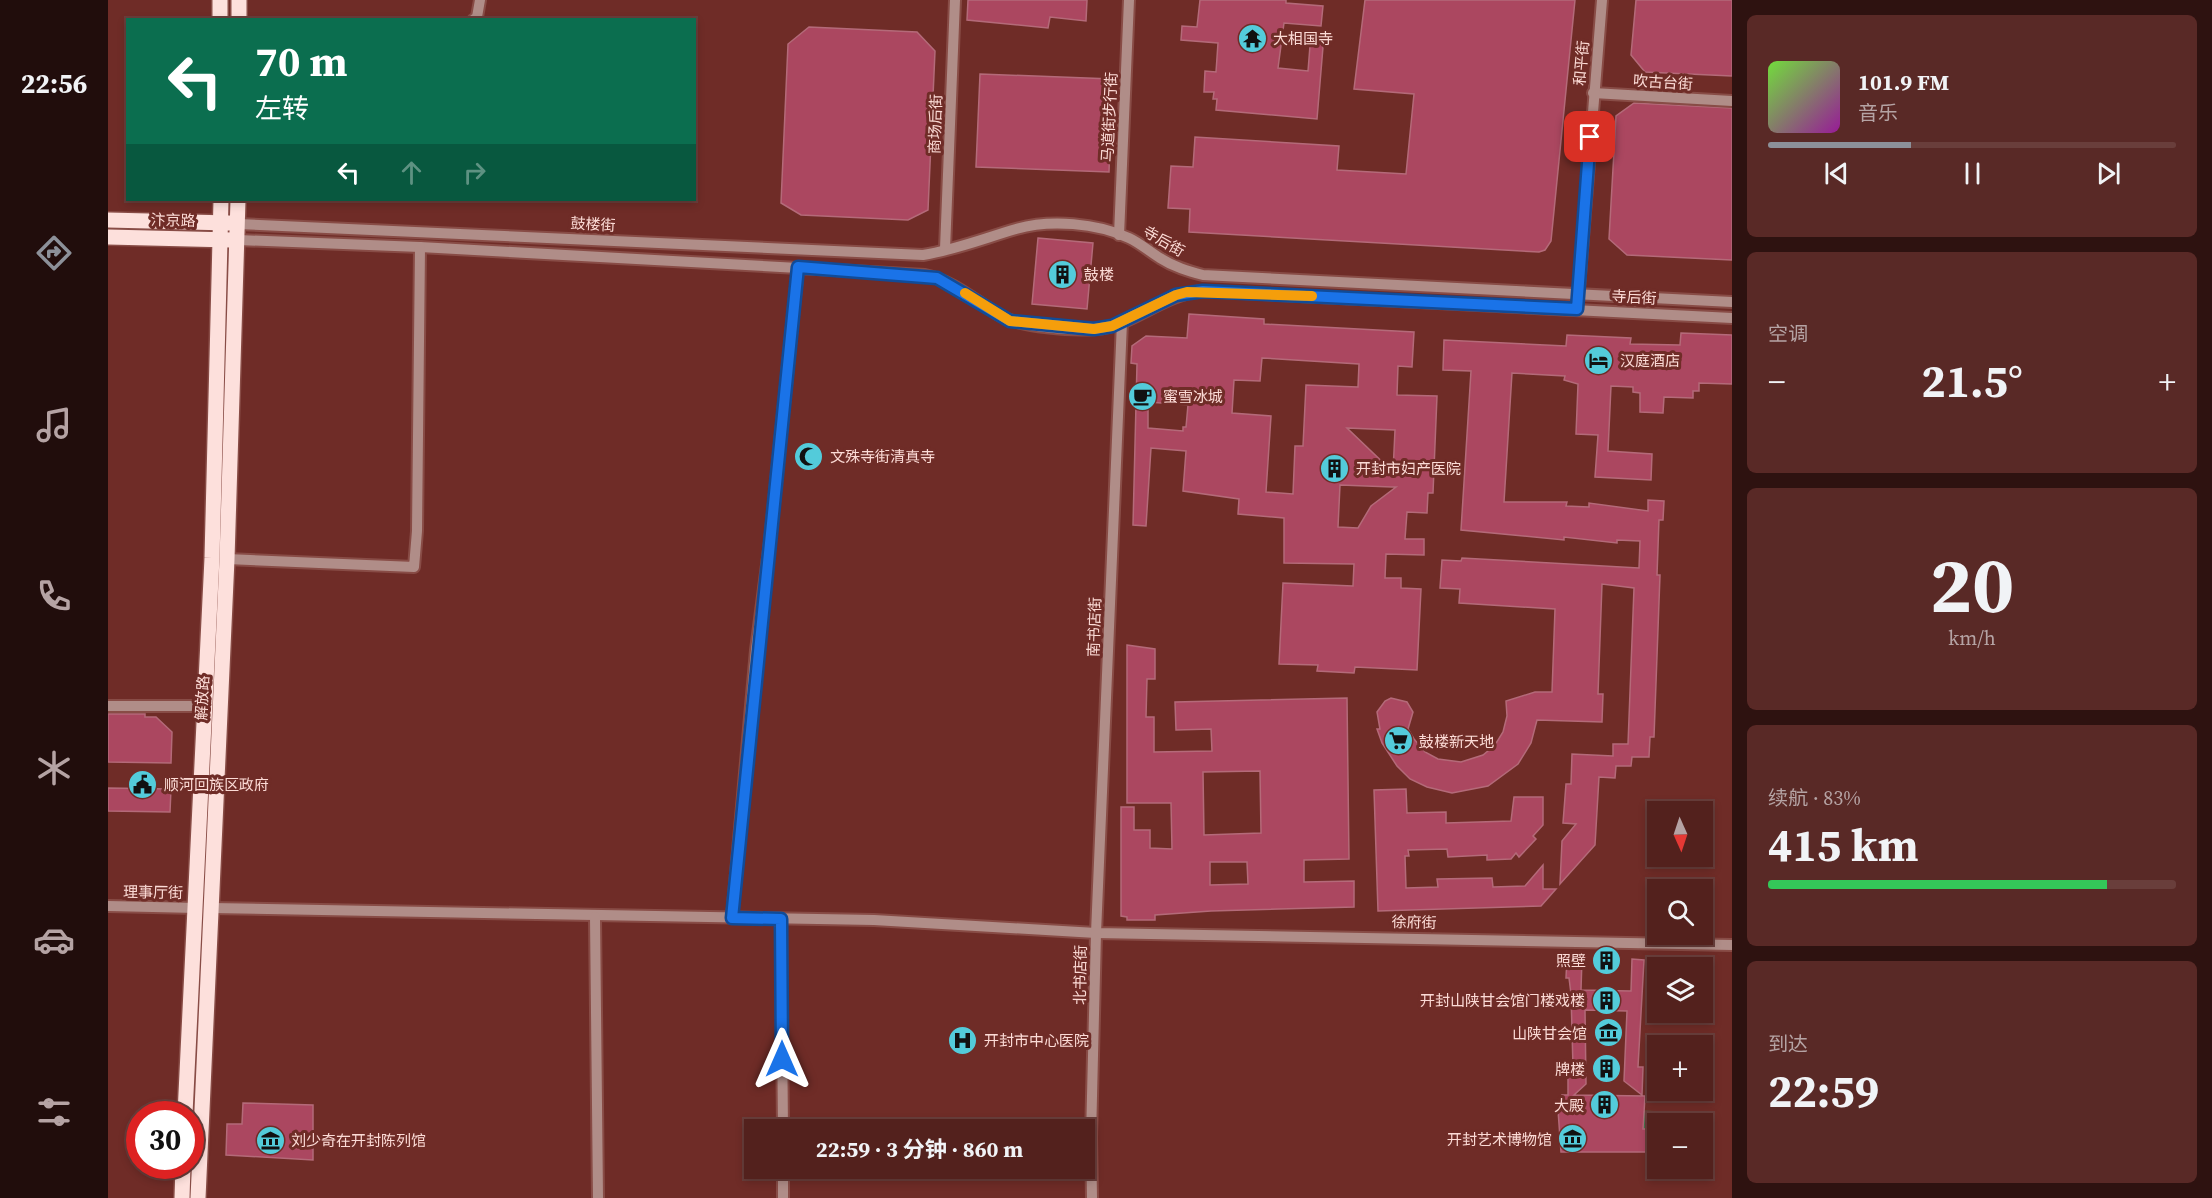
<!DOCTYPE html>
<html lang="zh">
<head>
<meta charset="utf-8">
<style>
	body { margin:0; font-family:"Source Serif 4","Noto Sans SC",serif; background:#592926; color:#f1f3f6; height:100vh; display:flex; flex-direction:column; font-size:22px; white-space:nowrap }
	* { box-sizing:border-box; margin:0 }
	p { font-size:20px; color:#b5a3a4 }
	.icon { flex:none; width:33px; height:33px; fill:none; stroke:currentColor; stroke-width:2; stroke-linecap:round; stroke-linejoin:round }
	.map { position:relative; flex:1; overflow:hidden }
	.panel { display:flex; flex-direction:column; gap:15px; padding:15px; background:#2e1210; width:480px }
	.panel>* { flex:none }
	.banner { position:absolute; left:18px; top:18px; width:570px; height:183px; border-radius:0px; box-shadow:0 3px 9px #0003,0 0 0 2px #693e3b; background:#0b6e4f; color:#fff; overflow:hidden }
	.needle { width:39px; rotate:177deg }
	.tools { position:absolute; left:1539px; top:801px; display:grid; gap:12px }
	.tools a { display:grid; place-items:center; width:66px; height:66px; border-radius:0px; background:#53211d; box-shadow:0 3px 9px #0003,0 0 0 2px #693e3b; font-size:30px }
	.speed { position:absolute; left:18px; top:1101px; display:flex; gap:12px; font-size:30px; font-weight:700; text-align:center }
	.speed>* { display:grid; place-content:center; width:78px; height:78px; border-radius:50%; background:#53211d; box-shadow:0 3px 9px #0003,0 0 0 2px #693e3b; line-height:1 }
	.speed .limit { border:9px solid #d22; background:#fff; color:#111 }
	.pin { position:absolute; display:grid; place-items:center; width:51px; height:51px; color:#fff; margin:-26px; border-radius:12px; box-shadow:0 3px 9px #0006 }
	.me { position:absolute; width:66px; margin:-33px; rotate:0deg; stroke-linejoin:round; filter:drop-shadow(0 0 4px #0008) }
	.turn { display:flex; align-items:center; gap:21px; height:126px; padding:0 30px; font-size:27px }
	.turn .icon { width:78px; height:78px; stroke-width:2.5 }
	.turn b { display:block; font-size:42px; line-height:51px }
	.lanes { display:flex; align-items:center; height:57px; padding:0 30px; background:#0003; justify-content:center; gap:30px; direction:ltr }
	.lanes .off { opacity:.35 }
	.big { font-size:45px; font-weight:700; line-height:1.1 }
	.panel .widget { flex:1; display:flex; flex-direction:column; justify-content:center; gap:9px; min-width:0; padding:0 21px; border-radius:9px; background:#592926 }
	.panel .dial { align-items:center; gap:0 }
	.dial b { font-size:78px; line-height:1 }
	.song { display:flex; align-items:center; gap:18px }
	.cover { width:72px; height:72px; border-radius:9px; background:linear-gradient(135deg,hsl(100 70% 55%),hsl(300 70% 35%)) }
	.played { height:6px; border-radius:3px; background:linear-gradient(90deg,#8c9099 35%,#693e3b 35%) }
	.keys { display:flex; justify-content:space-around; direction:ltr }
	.heat { display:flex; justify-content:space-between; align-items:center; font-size:33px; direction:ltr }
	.charge { height:9px; border-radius:4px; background:linear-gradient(90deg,#34c759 83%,#693e3b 0) }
	.trip { position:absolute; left:636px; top:1119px; width:351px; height:60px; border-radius:0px; background:#53211d; box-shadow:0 3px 9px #0003,0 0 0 2px #693e3b; font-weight:700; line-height:60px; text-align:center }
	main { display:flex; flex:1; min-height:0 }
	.menu { display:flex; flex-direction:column; width:108px; justify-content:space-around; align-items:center; background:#210d0c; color:#b5a3a4 }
	.menu .icon { width:42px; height:42px }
	.menu .active { color:#8c9099 }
	.menu b { font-size:27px; color:#f1f3f6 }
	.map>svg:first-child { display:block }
	.green { fill:#48764d }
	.building { fill:#ab4760; stroke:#b46a79; stroke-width:1.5; fill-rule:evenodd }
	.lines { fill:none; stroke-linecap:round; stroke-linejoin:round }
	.minor-casing { stroke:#884c46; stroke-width:14 }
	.major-casing { stroke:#884c46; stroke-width:18 }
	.minor { stroke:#b08d88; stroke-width:10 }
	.major { stroke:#fde0dc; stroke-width:15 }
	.route-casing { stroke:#114b97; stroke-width:15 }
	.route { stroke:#1a73e8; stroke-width:10 }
	.slow { stroke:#f59e0b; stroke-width:10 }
	.labels { text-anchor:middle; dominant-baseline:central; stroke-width:6; stroke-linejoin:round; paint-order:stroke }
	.poi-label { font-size:15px; fill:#fcdbd6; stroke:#6f2c27; text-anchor:start }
	.street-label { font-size:15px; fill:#fcdbd6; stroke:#6f2c27 }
</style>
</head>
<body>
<main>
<nav class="menu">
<b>22:56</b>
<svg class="icon active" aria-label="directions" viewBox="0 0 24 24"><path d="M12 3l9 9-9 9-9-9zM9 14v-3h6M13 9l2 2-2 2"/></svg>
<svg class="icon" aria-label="music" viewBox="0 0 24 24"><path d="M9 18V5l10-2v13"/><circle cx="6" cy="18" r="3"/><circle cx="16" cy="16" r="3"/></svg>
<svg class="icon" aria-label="phone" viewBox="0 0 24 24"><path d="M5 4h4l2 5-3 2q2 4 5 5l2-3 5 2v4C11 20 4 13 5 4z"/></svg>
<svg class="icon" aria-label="climate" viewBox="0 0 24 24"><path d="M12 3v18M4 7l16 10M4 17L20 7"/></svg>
<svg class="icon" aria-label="car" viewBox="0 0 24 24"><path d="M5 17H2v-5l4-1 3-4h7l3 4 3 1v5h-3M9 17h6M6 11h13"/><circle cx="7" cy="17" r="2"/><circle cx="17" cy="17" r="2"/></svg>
<svg class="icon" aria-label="filters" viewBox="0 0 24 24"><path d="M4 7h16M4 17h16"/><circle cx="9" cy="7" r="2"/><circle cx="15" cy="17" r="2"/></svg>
</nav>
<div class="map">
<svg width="1624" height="1198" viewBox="0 0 1624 1198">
	<rect width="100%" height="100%" fill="#6f2c27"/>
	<polygon class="green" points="1518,1110 1546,1111 1546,1129 1518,1129"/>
	<g class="building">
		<polygon points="860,0 979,0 978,21 942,17 940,28 859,20"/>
		<polygon points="1092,0 1178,0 1178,3 1215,6 1213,26 1176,23 1170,68 1200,71 1203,33 1216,35 1209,119 1108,110 1109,99 1105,99 1106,92 1096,92 1097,71 1108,72 1110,43 1073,40 1074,26 1089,27"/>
		<polygon points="1257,0 1467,0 1443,241 1437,250 1431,252 1081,232 1082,209 1060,208 1063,166 1085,167 1087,137 1231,146 1229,170 1298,174 1306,94 1246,89"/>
		<polygon points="1528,0 1624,0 1624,76 1537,72 1523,55"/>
		<polygon points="701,27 809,32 827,51 820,210 800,220 693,215 673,203 680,44"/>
		<polygon points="872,74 1004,79 1001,172 868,167"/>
		<polygon points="1526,103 1624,108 1624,260 1519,255 1501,239 1508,116"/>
		<polygon points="930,238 985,243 979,309 924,304"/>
		<path d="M1081,314L1156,319V324L1306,332L1304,367L1290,366L1289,395L1329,396L1325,493H1320L1319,513L1299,512L1297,539H1316V555L1278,554L1277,578H1293V588L1313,589L1309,670L1247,667L1246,673L1209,671L1210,665L1171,664L1175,583L1245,586L1246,564L1176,563V518L1130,514L1131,499L1075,491L1078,451L1043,448L1038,526L1025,525L1029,364L1023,363L1024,346L1038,336L1079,338ZM1154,358L1251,364L1250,387L1198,385L1195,446H1187L1185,494L1158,492L1163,416L1124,413L1126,380L1152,381ZM1040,402L1080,405L1078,427H1075V431L1040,428ZM1239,428L1287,430L1285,472ZM1232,485L1284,487H1288L1263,506L1250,528L1230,527Z"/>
		<polygon points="1573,333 1624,335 1624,384 1591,383 1591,391 1585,391 1585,398 1556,397 1555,413 1532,412 1532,393 1525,392 1525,387 1503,386 1500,451 1544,454 1543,480 1487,477 1490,435 1468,434 1470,384 1456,380 1457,376 1404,373 1396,502 1459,502 1458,506 1481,507 1481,503 1540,511 1540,500 1556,501 1555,520 1551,520 1549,575 1552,575 1546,737 1542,737 1541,757 1524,757 1523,766 1508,766 1507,778 1491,777 1487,845 1452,884 1454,841 1468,824 1455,823 1458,784 1463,784 1464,754 1505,756 1505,744 1520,744 1526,588 1494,584 1490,694 1495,694 1494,722 1429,720 1423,743 1410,764 1380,786 1344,793 1319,787 1302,779 1289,766 1274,743 1269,729 1272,729 1269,712 1277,701 1283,698 1299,702 1305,712 1300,729 1306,739 1317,752 1330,759 1353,762 1375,755 1387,745 1395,732 1399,716 1398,701 1427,692 1444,692 1447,609 1351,603 1352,589 1332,588 1334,560 1353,561 1354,558 1531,568 1532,541 1509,540 1509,543 1456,537 1456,540 1353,530 1363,371 1335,370 1336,340 1458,346 1459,335 1523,338 1522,344 1572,345"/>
		<path d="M1019,645L1047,649V679H1039L1038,717H1046V752L1104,751L1103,729L1068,730L1067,702L1239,698L1241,859L1196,860V882L1246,881V907L1103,911L1047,915V920H1019V917L1013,916V807H1026V830H1042V848L1064,849L1063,803H1019ZM1152,771L1153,833L1096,835L1095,772ZM1102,862H1139L1140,884L1102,885Z"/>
		<polygon points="0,714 37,714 37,717 48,717 64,732 63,763 0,762"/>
		<polygon points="0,788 63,789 62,812 0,811"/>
		<polygon points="1298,789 1299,813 1338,812 1338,823 1403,821 1406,797 1435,797 1435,825 1425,836 1428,839 1411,857 1408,853 1403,859 1379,860 1379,855 1340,857 1339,849 1300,850 1301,856 1297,856 1298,888 1330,887 1329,879 1384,878 1385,887 1417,886 1435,865 1435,889 1448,889 1433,906 1270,911 1266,790"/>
		<polygon points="1459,957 1474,958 1473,990 1523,991 1524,959 1536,960 1530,1067 1535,1067 1534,1095 1516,1081 1519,1011 1477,1010 1478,1084 1466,1095 1537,1096 1535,1129 1539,1129 1539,1152 1453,1152 1450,1110 1454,1110 1454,1095 1460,1095 1460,1067 1465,1067 1463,994 1461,978 1458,978"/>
		<polygon points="135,1103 205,1105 205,1160 118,1155 119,1124 134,1124"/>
	</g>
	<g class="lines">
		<defs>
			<g id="minor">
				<polyline points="365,20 369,17 372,0"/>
				<polyline points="1485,93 1624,101"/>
				<path d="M130,224L815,255C847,250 877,238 908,229C942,219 989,223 1021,238C1032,243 1042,252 1052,258C1066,267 1080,271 1095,275L1624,302"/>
				<polyline points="1011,235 1021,0"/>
				<path d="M130,240L312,247L817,275C846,281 867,301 893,316C912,327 965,331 988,329C1026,326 1054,294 1095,291L1624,318"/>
				<polyline points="837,249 847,0"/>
				<polyline points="1470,300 1494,0"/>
				<polyline points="119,559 306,567 309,531 312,247"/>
				<polyline points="0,706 97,706"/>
				<polyline points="0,906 89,908"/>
				<polyline points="103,908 766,920 988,933 1624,945"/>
				<polyline points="487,917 490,1198"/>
				<polyline points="624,918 648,650 662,542 690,267"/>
				<polyline points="673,919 675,1130"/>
				<polyline points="675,1168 675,1198"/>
				<polyline points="984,1198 983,1137 988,933 1014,322"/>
			</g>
			<g id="major">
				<polyline points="112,0 112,20"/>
				<polyline points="131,0 131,20"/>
				<polyline points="0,220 121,223"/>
				<polyline points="0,237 123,240"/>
				<polyline points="77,1114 104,558 113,200"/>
				<polyline points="74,1198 75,1166"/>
				<polyline points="90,1198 119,559 130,200"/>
			</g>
		</defs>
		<use href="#minor" class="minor-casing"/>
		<use href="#major" class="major-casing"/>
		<use href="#minor" class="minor"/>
		<use href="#major" class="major"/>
	</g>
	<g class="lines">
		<defs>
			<path id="route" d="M674,1059L673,919L624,918C644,701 667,484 690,267L829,278L902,321L986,329L1004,326L1068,295L1095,291L1469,309L1482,137"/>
		</defs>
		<use href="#route" class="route-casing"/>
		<use href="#route" class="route"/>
		<polyline class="slow" points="857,293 902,321 986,329 1004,326 1068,295 1079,292 1204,296"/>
	</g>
	<defs>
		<symbol id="temple-disc" viewBox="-11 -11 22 22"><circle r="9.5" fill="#53cbda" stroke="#6f2c27"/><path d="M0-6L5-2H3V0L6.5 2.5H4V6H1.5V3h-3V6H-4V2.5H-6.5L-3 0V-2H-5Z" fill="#111"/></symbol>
		<symbol id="building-disc" viewBox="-11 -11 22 22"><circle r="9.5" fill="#53cbda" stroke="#6f2c27"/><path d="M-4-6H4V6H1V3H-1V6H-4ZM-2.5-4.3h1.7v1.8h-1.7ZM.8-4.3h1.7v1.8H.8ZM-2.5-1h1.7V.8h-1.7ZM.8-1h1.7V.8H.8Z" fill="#111"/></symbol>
		<symbol id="hotel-disc" viewBox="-11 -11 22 22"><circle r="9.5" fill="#53cbda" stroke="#6f2c27"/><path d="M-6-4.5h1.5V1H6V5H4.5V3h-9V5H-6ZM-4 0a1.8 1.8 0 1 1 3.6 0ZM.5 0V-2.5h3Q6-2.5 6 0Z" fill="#111"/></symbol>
		<symbol id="cafe-disc" viewBox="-11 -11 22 22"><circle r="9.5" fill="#53cbda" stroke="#6f2c27"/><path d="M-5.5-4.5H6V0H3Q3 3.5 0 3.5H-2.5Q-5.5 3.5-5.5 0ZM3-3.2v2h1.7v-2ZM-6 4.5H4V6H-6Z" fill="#111"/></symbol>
		<symbol id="mosque-disc" viewBox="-11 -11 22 22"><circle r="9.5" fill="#53cbda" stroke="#6f2c27"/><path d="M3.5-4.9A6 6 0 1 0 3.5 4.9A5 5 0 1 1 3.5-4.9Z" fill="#111"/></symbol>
		<symbol id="supermarket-disc" viewBox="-11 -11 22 22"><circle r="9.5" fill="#53cbda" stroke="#6f2c27"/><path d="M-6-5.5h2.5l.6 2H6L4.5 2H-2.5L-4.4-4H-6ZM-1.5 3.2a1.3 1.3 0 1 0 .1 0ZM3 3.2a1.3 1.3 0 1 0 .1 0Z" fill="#111"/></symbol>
		<symbol id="civic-disc" viewBox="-11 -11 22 22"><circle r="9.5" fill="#53cbda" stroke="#6f2c27"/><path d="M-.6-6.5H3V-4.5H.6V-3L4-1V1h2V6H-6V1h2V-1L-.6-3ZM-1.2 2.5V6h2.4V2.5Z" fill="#111"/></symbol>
		<symbol id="museum-disc" viewBox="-11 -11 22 22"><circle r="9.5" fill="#53cbda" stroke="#6f2c27"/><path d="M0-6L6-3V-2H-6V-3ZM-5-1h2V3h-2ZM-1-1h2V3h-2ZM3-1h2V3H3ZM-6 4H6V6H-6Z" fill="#111"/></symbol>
		<symbol id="hospital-disc" viewBox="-11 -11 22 22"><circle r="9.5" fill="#53cbda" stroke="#6f2c27"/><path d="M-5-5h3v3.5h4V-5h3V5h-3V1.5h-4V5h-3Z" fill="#111"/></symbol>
	</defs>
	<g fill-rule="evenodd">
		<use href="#temple-disc" x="1128" y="22" width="33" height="33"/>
		<use href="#building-disc" x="938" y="258" width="33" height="33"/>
		<use href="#hotel-disc" x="1474" y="344" width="33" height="33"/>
		<use href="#cafe-disc" x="1018" y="380" width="33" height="33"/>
		<use href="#mosque-disc" x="684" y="440" width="33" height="33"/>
		<use href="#building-disc" x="1210" y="452" width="33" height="33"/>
		<use href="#supermarket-disc" x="1274" y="724" width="33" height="33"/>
		<use href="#civic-disc" x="18" y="768" width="33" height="33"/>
		<use href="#building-disc" x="1482" y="944" width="33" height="33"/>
		<use href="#building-disc" x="1482" y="984" width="33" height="33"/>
		<use href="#museum-disc" x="1484" y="1016" width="33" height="33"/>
		<use href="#hospital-disc" x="838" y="1024" width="33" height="33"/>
		<use href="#building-disc" x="1482" y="1052" width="33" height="33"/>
		<use href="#building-disc" x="1480" y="1088" width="33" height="33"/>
		<use href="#museum-disc" x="1448" y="1122" width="33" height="33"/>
		<use href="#museum-disc" x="146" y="1124" width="33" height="33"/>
	</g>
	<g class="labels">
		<g class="poi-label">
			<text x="1165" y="38">大相国寺</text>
			<text x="976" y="274">鼓楼</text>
			<text x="1512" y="360">汉庭酒店</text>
			<text x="1055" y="396">蜜雪冰城</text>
			<text x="722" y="456">文殊寺街清真寺</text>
			<text x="1248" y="468">开封市妇产医院</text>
			<text x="1311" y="741">鼓楼新天地</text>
			<text x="56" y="784">顺河回族区政府</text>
			<text x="1478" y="960" text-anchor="end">照壁</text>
			<text x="1477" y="1000" text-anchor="end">开封山陕甘会馆门楼戏楼</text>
			<text x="1479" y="1033" text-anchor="end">山陕甘会馆</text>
			<text x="876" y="1040">开封市中心医院</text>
			<text x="1477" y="1069" text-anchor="end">牌楼</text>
			<text x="1476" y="1105" text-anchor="end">大殿</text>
			<text x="1444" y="1139" text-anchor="end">开封艺术博物馆</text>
			<text x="183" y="1140">刘少奇在开封陈列馆</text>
		</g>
		<g class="street-label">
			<text transform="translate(1473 63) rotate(-85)">和平街</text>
			<text transform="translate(1555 82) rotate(4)">吹古台街</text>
			<text transform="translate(1001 117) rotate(-87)">马道街步行街</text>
			<text transform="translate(827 124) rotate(-88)">商场后街</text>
			<text transform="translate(65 220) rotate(1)">汴京路</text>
			<text transform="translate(485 224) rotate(3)">鼓楼街</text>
			<text transform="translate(1056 241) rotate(30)">寺后街</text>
			<text transform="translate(1526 297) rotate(3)">寺后街</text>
			<text transform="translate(986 627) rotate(-88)">南书店街</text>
			<text transform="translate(94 698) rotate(-87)">解放路</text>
			<text transform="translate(45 892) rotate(1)">理事厅街</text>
			<text transform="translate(1306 922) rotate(1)">徐府街</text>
			<text transform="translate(972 975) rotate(-89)">北书店街</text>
		</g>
	</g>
</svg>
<div class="tools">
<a><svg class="needle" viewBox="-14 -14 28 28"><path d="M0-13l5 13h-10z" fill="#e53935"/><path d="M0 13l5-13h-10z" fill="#b5a3a4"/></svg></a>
<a><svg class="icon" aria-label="search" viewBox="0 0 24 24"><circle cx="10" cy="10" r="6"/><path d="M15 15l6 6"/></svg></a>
<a><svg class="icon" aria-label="layers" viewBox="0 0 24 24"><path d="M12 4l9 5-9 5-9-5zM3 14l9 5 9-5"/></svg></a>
<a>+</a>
<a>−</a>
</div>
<div class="speed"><div class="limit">30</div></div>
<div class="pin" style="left:1482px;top:137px;background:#d93025"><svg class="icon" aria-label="arrive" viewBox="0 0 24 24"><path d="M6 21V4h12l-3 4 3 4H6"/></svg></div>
<svg class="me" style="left:674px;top:1059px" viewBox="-20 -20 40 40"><path d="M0-17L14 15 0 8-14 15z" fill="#1a73e8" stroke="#fff" stroke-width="4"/></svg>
<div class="trip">22:59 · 3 分钟 · 860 m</div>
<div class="banner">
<div class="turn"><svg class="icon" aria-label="left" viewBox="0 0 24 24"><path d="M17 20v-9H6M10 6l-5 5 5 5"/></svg><div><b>70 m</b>左转</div></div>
<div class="lanes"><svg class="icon" aria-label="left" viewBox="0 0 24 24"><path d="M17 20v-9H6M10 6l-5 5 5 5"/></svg><svg class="icon off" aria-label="ahead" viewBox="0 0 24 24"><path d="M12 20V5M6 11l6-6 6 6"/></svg><svg class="icon off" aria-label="right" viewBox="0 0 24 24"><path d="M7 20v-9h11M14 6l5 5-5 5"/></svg></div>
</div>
</div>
<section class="panel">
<div class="widget">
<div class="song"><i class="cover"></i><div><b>101.9 FM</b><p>音乐</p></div></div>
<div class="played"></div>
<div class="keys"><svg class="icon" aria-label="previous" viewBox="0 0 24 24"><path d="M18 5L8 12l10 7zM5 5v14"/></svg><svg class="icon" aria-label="pause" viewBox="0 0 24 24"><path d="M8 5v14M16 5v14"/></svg><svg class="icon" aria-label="next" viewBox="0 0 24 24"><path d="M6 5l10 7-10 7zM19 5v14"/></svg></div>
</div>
<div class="widget"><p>空调</p>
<div class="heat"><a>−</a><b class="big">21.5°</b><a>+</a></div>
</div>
<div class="widget dial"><b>20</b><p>km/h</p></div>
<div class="widget"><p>续航 · 83%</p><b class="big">415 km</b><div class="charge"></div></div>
<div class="widget"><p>到达</p><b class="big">22:59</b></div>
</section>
</main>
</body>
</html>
